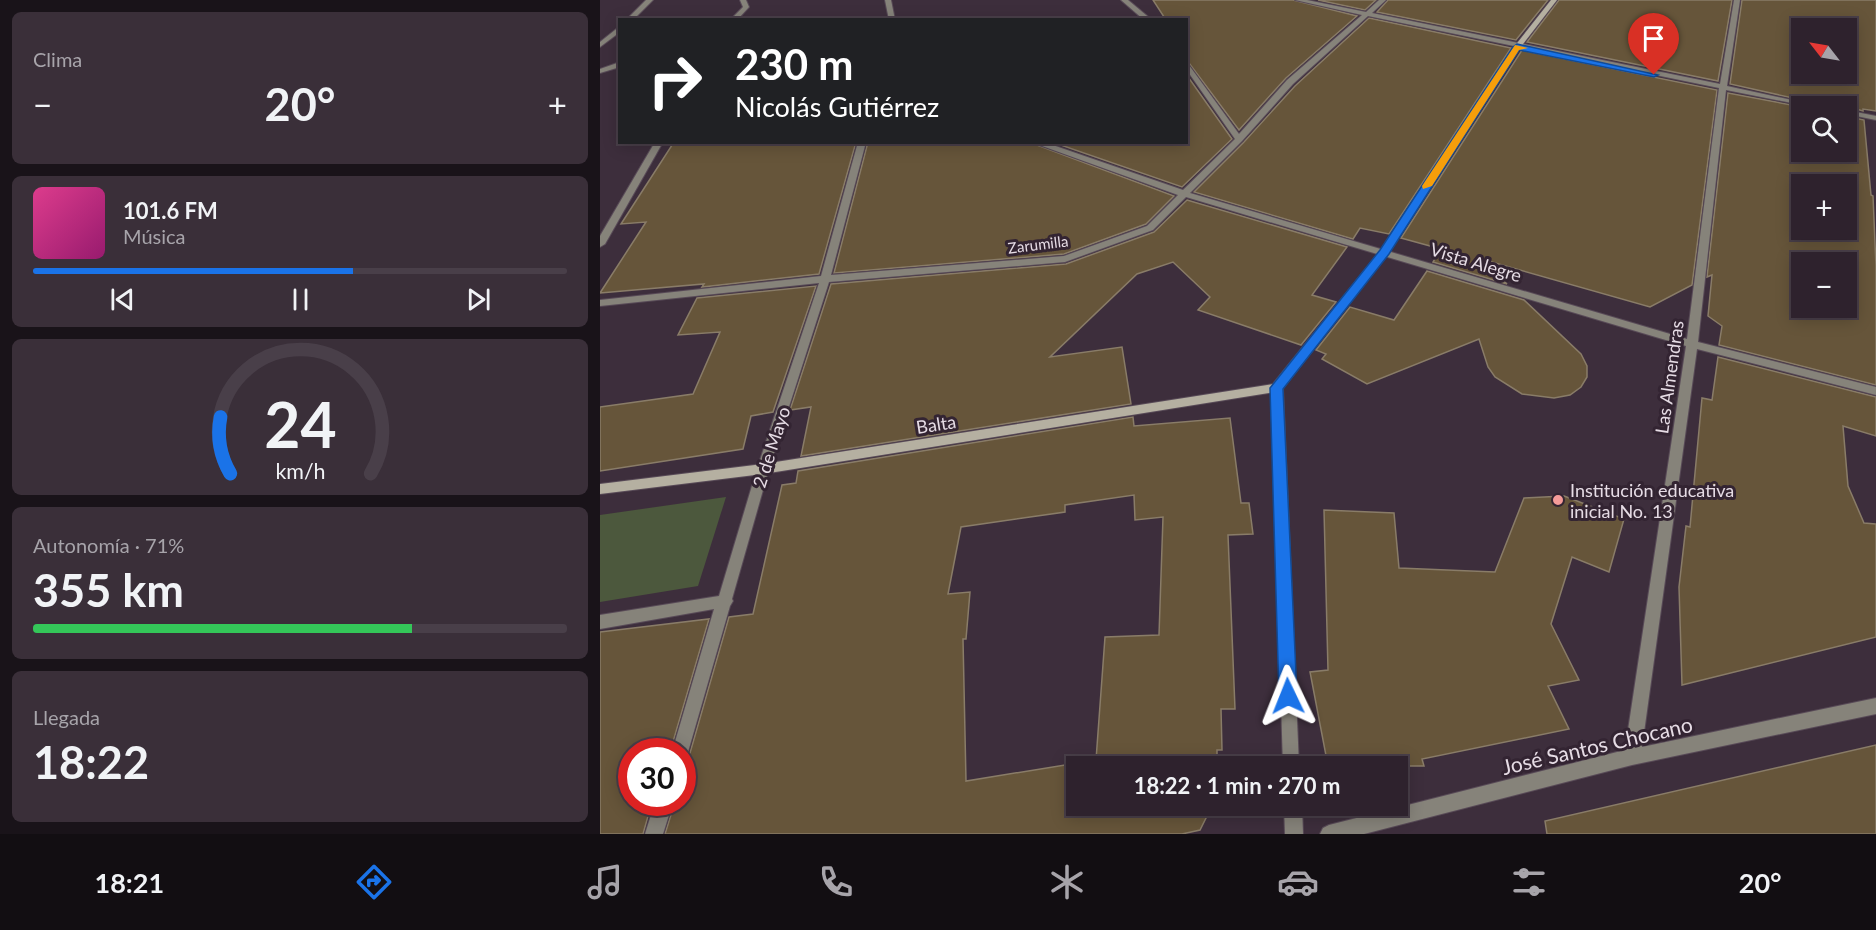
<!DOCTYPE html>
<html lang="es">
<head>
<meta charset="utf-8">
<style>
	body { margin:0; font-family:Lato,sans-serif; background:#3a2f39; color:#f1f3f6; height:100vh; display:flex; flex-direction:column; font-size:22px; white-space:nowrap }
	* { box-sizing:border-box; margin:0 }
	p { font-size:20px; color:#a7a4aa }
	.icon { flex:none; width:33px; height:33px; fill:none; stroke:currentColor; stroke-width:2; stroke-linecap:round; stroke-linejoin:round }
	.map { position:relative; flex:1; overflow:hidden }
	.panel { display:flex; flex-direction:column; gap:12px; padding:12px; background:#191319; width:600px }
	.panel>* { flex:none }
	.top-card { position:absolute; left:18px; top:18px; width:570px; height:126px; border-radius:0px; box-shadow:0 3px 15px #0003,0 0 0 2px #493f49; background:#202124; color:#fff; overflow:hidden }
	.needle { width:39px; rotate:301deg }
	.fabs { position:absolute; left:1191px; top:18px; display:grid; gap:12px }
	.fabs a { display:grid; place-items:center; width:66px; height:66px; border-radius:0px; background:#2e222d; box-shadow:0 3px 15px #0003,0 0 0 2px #493f49; font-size:30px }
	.speed { position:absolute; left:18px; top:738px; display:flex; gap:12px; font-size:30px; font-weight:700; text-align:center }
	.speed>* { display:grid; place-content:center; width:78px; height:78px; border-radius:50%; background:#2e222d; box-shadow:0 3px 15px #0003,0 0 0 2px #493f49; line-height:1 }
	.speed .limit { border:9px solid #d22; background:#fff; color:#111 }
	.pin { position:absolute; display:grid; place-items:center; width:51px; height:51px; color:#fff; margin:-62px -26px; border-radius:50% 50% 50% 0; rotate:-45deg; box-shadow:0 0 6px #0007 }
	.pin .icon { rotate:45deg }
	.me { position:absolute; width:66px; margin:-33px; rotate:358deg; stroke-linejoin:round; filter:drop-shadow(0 0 4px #0008) }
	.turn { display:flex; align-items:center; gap:21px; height:126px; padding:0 18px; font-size:27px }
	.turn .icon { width:78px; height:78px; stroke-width:2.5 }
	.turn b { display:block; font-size:42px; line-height:51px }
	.big { font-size:45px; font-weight:700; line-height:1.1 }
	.panel .card { flex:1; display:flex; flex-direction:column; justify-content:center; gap:9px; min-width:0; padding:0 21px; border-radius:9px; background:#3a2f39 }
	.panel .dial { align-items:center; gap:0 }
	.dial svg { height:156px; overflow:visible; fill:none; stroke:#493f49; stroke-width:7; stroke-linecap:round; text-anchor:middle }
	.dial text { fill:#f1f3f6; stroke:none }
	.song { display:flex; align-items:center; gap:18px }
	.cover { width:72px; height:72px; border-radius:9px; background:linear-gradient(135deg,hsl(330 70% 55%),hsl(320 70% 35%)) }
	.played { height:6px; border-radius:3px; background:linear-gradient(90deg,#1a73e8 60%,#493f49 60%) }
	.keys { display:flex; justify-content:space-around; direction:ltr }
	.heat { display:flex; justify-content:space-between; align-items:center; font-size:33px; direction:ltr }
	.charge { height:9px; border-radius:4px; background:linear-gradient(90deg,#34c759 71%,#493f49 0) }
	.trip { position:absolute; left:466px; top:756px; width:342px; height:60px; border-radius:0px; background:#2e222d; box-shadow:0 3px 15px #0003,0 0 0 2px #493f49; font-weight:700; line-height:60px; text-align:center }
	.tabs { display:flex; height:96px; justify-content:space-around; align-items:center; background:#120e12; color:#a7a4aa }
	.tabs .icon { width:42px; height:42px }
	.tabs .current { color:#1a73e8 }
	.tabs b { font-size:27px; color:#f1f3f6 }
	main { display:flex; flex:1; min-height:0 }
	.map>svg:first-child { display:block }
	.green { fill:#4c583d }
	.building { fill:#66553a; stroke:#897c68; stroke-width:1.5; fill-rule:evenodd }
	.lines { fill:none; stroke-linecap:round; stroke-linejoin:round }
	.street-casing { stroke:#584a57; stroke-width:2 }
	.secondary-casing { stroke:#584a57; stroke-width:2 }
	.street { fill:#86837a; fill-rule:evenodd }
	.secondary { fill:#b5b0a1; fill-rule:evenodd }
	.route { fill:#1a73e8; stroke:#114b97; stroke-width:1.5 }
	.slow { fill:#f59e0b }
	.poi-dot { fill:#f59b99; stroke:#332432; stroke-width:2 }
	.labels { text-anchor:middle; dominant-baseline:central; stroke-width:6; stroke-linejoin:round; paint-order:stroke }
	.far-street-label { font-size:15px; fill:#e6dce5; stroke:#332432 }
	.street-label { font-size:18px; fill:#e6dce5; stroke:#332432 }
	.poi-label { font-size:18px; fill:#e6dce5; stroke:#332432; text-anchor:start }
	.near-street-label { font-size:21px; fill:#e6dce5; stroke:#332432 }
</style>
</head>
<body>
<main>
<section class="panel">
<div class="card"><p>Clima</p>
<div class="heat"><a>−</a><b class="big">20°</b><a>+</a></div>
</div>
<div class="card">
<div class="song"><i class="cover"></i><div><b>101.6 FM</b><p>Música</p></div></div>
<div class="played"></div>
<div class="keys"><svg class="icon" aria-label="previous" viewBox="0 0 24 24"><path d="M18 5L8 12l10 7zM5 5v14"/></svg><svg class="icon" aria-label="pause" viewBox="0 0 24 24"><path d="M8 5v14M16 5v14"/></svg><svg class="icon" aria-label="next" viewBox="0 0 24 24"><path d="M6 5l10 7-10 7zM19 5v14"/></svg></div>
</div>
<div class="card dial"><svg viewBox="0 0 100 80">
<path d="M14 69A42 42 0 1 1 86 69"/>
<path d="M14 69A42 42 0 0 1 9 40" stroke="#1a73e8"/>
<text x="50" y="56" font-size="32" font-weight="700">24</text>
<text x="50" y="72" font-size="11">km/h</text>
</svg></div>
<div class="card"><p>Autonomía · 71%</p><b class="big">355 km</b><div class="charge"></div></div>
<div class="card"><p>Llegada</p><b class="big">18:22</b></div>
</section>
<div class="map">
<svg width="1276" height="834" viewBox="0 0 1276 834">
	<rect width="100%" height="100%" fill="#3d2e3c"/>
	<polygon class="green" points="126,497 98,586 0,602 0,515"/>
	<g class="building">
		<polygon points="553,0 693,0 757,16 686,78 639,130 586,59 586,20 566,20"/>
		<polygon points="718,0 776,0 765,10"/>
		<polygon points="788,0 948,0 916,40 777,12"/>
		<polygon points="959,0 1132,0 1118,81 927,42"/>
		<path d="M1142,0H1276V111L1263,109V111L1246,106H1222L1220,104L1130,84ZM1202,28H1246V74H1202Z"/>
		<polygon points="769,18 911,48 789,234 760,228 753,239 594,192 644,142 695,86"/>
		<polygon points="922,50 1117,90 1092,285 1050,307 881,259 907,284 833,262 841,249 801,238"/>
		<polygon points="586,74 632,139 582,187 452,142 586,142"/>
		<path d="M1128,93L1202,107V152H1246V116L1264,120L1271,195L1273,196L1276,266V385L1119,345L1122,326L1108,316L1112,275L1107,277ZM1202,184H1246V230H1202ZM1202,262H1246V308H1202Z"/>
		<polygon points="74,142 256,142 219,274 102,287 104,284 0,293 46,222 21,224"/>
		<polygon points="268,142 429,142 574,196 546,224 464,254 234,273"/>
		<polygon points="587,200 747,247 712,295 736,302 701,345 598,310 610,297 573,262 537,274 450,357 522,347 531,404 201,456 211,407 190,410 231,284 466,264 554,232"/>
		<polygon points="827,271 924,300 981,354 987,366 987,377 981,387 970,395 954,398 922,394 895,377 888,367 879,339 767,384 722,359 726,354 716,350 750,307 794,320"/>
		<polygon points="216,286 173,412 151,416 143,449 0,471 0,407 93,394 120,332 78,335 97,298"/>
		<polygon points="1118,357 1276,397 1276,436 1243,426 1248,486 1264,523 1276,524 1276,637 1082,685 1079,587 1086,526 1090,527 1102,398 1112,400"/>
		<path d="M533,417L534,426L630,418L641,503H649L653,534L628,535L635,709H621L622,750H617V766H477V806H612L600,830L582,834H65L75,802H82V761L88,759L90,753L129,617L153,614L182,485L196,483L198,471ZM534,495L535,520L563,517L559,635L505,637L496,760L366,781L363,639H366L370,592L348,594L361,527L465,512V505Z"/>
		<polygon points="964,496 1024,519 1009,572 972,557 951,624 979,680 948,686 969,729 822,759 824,766 728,766 710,672 728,670 724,510 794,513 799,568 895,572 924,498"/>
		<polygon points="109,619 70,752 32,752 32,802 52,802 43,834 0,834 0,632"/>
		<polygon points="1276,745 1276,834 947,834 945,821"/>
	</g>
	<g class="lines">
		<defs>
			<g id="street">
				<polygon points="46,0 53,0 33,20 26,20"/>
				<polygon points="140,0 146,0 149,7 137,20 130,20 143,7"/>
				<polygon points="285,0 291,0 295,20 289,20"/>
				<polygon points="521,0 528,0 552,20 544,20"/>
				<path d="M695,0H707L766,12L779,0H786L772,13L1120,84L1134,0H1140L1127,86L1220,106H1207L1126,90L1098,342L1276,387V395L1097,349L1042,747L1276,698V714L1032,765L764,834H720L723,828L729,825L1025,750L1086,346L586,197L553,230L465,262L229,282L169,469L132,599L133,601L130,606L88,752L86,758L82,759V752H72L114,609L0,629V615L119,596L157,469L219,283L0,306V300L221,276L258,142H266L231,275L464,256L547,226L578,195L431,142H444L583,190L635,139L586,69V61L639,134L687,80L762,15ZM768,16L1119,88L1087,339L590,193L642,141L693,84Z"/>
				<polygon points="20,26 20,32 0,47 0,42"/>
				<polygon points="20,62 20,67 0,73 0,69"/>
				<polygon points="1246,110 1276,116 1276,120 1246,114"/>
				<polygon points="55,142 63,142 5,244 0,247 0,236"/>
				<polygon points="677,384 683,388 699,766 683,766 671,388"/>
				<polygon points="55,802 73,802 63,834 45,834"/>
				<polygon points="684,806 702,806 703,834 685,834"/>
			</g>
			<polygon id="secondary" points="951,0 957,0 920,48 788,254 681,391 163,474 0,494 0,484 163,464 673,384 781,250 914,47"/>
		</defs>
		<use href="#street" class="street-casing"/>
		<use href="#secondary" class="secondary-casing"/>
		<use href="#street" class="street"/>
		<use href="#secondary" class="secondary"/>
	</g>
	<polygon class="route" points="917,44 1058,75 1054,77 919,50 789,254 683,389 697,696 695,702 688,704 682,702 679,696 670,388 780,250 913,47"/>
	<polygon class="slow" points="915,45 928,48 919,50 832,186 823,189 822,186"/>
	<circle class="poi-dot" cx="958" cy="500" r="6"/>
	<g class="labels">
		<g class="far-street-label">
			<text transform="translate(438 244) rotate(-7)">Zarumilla</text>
		</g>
		<g class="street-label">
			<text transform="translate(876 262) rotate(17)">Vista Alegre</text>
			<text transform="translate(1069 377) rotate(-82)">Las Almendras</text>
			<text transform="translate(336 424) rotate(-9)">Balta</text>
			<text transform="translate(171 447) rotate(-72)">2 de Mayo</text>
		</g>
		<g class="poi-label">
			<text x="970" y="490">Institución educativa<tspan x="970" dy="21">inicial No. 13</tspan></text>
		</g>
		<g class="near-street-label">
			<text transform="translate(997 745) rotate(-13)">José Santos Chocano</text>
		</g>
	</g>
</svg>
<div class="fabs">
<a><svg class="needle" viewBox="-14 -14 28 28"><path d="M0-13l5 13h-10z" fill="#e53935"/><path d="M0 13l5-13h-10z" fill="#a7a4aa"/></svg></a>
<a><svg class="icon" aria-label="search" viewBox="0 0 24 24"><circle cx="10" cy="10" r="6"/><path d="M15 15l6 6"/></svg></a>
<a>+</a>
<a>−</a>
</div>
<div class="speed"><div class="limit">30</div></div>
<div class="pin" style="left:1054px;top:75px;background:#d93025"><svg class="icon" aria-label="arrive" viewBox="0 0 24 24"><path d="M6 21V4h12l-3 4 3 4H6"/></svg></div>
<svg class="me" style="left:688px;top:696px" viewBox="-20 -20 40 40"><path d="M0-17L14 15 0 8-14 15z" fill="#1a73e8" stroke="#fff" stroke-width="4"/></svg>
<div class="trip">18:22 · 1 min · 270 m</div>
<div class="top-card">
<div class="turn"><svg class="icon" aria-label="right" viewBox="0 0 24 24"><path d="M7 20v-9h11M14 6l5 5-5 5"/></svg><div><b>230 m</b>Nicolás Gutiérrez</div></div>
</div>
</div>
</main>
<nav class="tabs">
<b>18:21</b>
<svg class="icon current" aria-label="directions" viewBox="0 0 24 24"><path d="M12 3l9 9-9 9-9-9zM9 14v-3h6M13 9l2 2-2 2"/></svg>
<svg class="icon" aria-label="music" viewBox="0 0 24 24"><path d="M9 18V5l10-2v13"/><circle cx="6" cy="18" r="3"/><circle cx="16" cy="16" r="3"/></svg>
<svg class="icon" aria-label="phone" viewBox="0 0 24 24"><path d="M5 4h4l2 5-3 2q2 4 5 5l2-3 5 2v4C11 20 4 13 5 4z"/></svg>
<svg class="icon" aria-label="climate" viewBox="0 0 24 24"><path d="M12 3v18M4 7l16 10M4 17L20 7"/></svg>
<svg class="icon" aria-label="car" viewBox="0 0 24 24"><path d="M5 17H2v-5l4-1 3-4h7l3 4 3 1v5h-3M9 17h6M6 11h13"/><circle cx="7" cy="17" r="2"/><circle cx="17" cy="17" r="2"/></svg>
<svg class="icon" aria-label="filters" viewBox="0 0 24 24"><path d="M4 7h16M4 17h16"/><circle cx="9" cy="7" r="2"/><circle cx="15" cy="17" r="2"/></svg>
<b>20°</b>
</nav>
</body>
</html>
